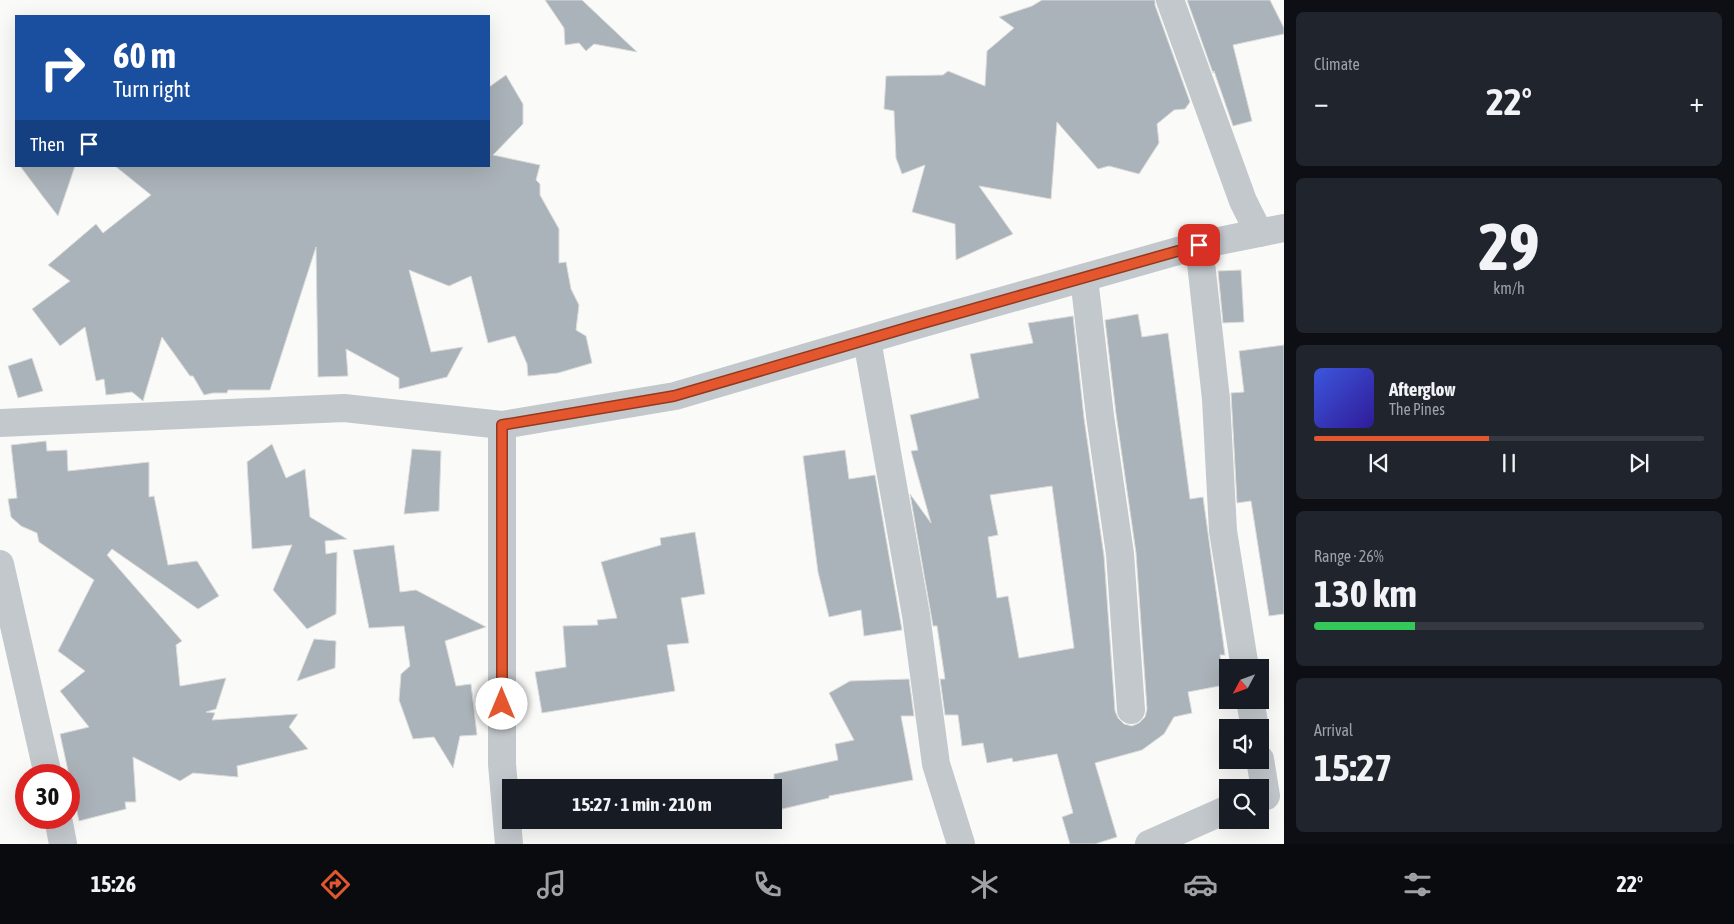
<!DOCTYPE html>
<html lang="en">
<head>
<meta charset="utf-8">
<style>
	body { margin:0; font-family:"Asap Condensed",sans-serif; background:#20242c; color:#f1f3f6; height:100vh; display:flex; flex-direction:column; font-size:19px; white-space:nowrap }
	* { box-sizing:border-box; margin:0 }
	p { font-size:16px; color:#9ea1a6 }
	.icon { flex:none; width:28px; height:28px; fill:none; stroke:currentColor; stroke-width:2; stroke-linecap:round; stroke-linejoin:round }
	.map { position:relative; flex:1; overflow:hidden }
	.sheet { display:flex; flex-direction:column; gap:12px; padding:12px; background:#0d0f14; width:450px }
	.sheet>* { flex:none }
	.hud { position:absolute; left:15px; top:15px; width:475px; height:152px; border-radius:0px; box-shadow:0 5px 20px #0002; background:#1a4fa0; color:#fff; overflow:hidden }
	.needle { width:32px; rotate:229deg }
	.tools { position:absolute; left:1219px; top:659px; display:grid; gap:10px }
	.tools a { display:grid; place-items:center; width:50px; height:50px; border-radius:0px; background:#171b24; box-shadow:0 5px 20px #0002; font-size:25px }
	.speed { position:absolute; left:15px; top:764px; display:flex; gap:10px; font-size:25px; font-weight:700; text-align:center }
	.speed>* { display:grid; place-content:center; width:65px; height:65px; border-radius:50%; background:#171b24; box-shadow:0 5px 20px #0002; line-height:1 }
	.speed .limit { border:8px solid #d22; background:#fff; color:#111 }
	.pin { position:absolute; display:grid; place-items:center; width:42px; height:42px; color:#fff; margin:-21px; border-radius:10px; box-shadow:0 2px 8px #0006 }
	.me { position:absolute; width:55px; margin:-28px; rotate:0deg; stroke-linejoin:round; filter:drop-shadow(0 0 4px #0008) }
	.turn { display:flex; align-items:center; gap:18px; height:105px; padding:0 15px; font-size:22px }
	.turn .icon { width:65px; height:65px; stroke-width:2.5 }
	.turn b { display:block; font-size:35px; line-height:42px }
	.then { display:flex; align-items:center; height:48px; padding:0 15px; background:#0003; gap:10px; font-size:19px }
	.big { font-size:38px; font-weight:700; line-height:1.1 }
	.sheet .tile { flex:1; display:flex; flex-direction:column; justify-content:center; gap:8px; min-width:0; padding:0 18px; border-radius:8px; background:#20242c }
	.sheet .dial { align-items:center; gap:0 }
	.dial b { font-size:65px; line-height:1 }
	.song { display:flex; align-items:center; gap:15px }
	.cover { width:60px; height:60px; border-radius:8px; background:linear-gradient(135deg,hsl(230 70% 55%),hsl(250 70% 35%)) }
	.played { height:5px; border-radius:2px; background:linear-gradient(90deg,#e4572e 45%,#363941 45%) }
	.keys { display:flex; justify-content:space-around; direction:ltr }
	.heat { display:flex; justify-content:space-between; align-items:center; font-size:28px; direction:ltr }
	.charge { height:8px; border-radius:4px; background:linear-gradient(90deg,#34c759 26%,#363941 0) }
	.trip { position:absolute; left:502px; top:779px; width:280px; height:50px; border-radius:0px; background:#171b24; box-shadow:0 5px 20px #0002; font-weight:700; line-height:50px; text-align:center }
	.tab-bar { display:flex; height:80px; justify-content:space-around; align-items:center; background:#090b0e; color:#9ea1a6 }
	.tab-bar .icon { width:35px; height:35px }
	.tab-bar .current { color:#e4572e }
	.tab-bar b { font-size:22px; color:#f1f3f6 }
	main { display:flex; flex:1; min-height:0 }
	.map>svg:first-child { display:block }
	.building { fill:#aab3b9; stroke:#dcdcda; fill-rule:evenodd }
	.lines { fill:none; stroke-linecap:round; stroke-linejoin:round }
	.minor { stroke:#c3c8cc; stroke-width:28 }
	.route-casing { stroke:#94391e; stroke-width:12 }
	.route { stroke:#e4572e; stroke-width:9 }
</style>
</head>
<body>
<main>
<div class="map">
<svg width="1284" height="844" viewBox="0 0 1284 844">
	<rect width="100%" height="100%" fill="#fafaf8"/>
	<g class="building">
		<polygon points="545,0 582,0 637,52 594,44 586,51 579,43 565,45 564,28"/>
		<polygon points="1042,0 1155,0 1155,5 1190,102 1185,109 1174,110 1157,124 1159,143 1139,174 1109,166 1098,169 1057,122 1051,199 979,186 1013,234 956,260 955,224 912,212 925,165 902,174 896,158 894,111 884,109 886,76 943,75 948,71 985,86 987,51 1014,28 999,17 1032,6"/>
		<polygon points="1187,0 1270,0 1284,28 1284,34 1233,45 1252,121 1233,126 1214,71 1213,73"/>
		<polygon points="506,75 523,104 523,124 493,155 540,165 536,180 540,184 540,195 559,229 559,263 566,262 571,289 579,305 576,330 586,336 592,363 558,373 528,376 527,364 515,336 488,343 471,276 449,286 409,270 431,352 463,347 447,377 399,389 399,378 346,349 348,376 318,377 316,247 270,390 228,390 227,393 213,393 204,395 193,376 190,376 162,337 143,401 132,392 106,395 104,379 96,381 85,327 60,346 32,309 70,281 48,265 96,224 103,233 151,195 115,166 489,166 489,87"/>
		<polygon points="20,166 75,166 58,216 44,198"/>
		<polygon points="1241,270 1244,322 1223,323 1218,271"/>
		<path d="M1138,314L1142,337L1168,333L1190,499L1203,497L1225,655H1220L1225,685L1188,692L1192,713L1174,717L1164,734L1142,750L1095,763L1117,837L1095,844H1070L1062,817L1073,813L1057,754L1013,762L1012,758L987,763L983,743L962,746L958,715H945L940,679H945L937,626H933L910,494L931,523L911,451L918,450L910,415L979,398L970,354L1033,343L1028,323L1073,316L1084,418L1104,556L1115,711L1118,718L1124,724L1132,726L1139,723L1145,717L1147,709L1136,553L1116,414L1105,320ZM1052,486L1074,648L1019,658L1008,596L997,598L988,537L998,535L990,495Z"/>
		<polygon points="1284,345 1284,614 1269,616 1251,501 1237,503 1231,393 1244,392 1239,351"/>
		<polygon points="32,358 43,391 18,398 8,366"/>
		<polygon points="46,441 47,451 67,450 68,471 149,462 149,497 154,496 168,565 197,561 219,596 198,609 112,549 107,555 182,641 176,645 180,686 226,678 216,709 206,712 215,713 212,720 298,714 289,727 308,749 237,766 238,777 193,773 180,781 133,757 136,802 125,802 126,809 79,821 60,734 89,727 60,691 85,671 58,651 94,580 39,542 37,533 21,526 11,517 8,499 17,498 11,445"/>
		<polygon points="272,444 286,478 305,469 310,517 347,539 325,541 326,554 337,552 336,614 307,629 273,590 292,545 252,549 247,462"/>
		<polygon points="412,449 441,451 439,511 404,514"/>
		<polygon points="845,450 849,479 875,475 902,630 864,636 861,610 829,617 818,572 803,456"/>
		<polygon points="695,532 705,594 681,598 689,643 667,645 675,691 542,713 535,672 566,667 563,626 598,625 597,620 617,618 601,562 661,545 660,538"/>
		<polygon points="394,545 400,592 416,590 486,627 445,641 456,686 471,684 477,735 460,736 453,768 434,737 413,739 399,700 401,674 410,666 404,626 369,628 353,550"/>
		<polygon points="314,639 336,641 335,668 297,681"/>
		<polygon points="909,679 914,716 901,716 913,780 829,796 829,798 774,811 774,774 838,760 835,744 854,740 829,693 850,681"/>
	</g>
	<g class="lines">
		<g class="minor">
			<polyline points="1170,0 1243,201 1259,233"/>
			<polyline points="1199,245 1216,399 1223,531 1245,668"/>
			<polyline points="1084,278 1100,416 1120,554 1131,710"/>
			<polyline points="867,340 916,615 936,764 961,844"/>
			<polyline points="0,423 344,408 502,425 675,396 913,326 1199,245 1284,228"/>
			<polyline points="502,425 502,764 509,844"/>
			<polyline points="0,564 48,775"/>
			<polyline points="1250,700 1255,728"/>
			<polyline points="1260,759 1266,796"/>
			<polyline points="58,818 63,844"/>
			<polyline points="1149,844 1228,809"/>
		</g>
	</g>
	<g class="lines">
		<defs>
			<polyline id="route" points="502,704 502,425 674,396 913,326 1199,245"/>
		</defs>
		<use href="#route" class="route-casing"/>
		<use href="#route" class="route"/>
	</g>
</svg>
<div class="tools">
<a><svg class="needle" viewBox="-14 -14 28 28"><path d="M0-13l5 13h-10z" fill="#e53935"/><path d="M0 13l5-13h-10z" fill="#9ea1a6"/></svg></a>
<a><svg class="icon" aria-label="sound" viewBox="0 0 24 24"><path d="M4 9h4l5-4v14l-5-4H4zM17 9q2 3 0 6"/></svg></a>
<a><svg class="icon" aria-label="search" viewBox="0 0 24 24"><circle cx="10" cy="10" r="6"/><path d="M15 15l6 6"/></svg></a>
</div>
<div class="speed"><div class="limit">30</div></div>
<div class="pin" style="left:1199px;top:245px;background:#d93025"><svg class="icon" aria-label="arrive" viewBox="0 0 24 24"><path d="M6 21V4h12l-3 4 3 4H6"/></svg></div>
<svg class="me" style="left:502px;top:704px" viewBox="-20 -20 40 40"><circle r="19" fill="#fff"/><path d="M0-13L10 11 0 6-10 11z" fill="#e4572e"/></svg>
<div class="trip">15:27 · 1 min · 210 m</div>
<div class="hud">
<div class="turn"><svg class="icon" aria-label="right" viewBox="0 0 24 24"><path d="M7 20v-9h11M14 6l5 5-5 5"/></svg><div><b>60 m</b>Turn right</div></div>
<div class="then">Then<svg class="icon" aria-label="arrive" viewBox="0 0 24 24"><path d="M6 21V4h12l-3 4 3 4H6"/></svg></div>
</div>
</div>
<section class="sheet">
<div class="tile"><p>Climate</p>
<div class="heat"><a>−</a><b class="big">22°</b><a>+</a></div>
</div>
<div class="tile dial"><b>29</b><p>km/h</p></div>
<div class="tile">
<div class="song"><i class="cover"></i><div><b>Afterglow</b><p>The Pines</p></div></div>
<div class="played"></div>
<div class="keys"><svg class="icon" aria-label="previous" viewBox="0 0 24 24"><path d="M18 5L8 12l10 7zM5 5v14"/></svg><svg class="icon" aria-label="pause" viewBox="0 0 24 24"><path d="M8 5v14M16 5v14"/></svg><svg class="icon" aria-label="next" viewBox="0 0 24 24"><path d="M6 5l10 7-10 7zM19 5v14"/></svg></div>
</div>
<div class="tile"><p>Range · 26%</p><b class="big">130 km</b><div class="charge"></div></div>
<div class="tile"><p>Arrival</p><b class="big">15:27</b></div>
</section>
</main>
<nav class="tab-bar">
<b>15:26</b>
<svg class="icon current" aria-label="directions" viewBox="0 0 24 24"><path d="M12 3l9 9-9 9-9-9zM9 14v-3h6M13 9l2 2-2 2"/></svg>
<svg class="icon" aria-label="music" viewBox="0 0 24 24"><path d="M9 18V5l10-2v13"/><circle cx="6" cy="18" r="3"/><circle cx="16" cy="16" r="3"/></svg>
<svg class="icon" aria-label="phone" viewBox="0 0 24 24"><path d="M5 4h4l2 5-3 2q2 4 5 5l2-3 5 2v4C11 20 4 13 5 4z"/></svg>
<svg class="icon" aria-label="climate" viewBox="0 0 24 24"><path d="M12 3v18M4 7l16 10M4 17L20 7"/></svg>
<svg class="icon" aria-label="car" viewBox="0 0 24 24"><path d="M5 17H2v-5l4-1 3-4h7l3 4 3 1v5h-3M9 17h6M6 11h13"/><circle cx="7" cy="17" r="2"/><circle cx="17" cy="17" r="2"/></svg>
<svg class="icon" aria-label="filters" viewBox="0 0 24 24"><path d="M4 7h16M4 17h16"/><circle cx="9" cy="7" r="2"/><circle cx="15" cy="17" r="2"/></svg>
<b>22°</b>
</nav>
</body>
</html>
